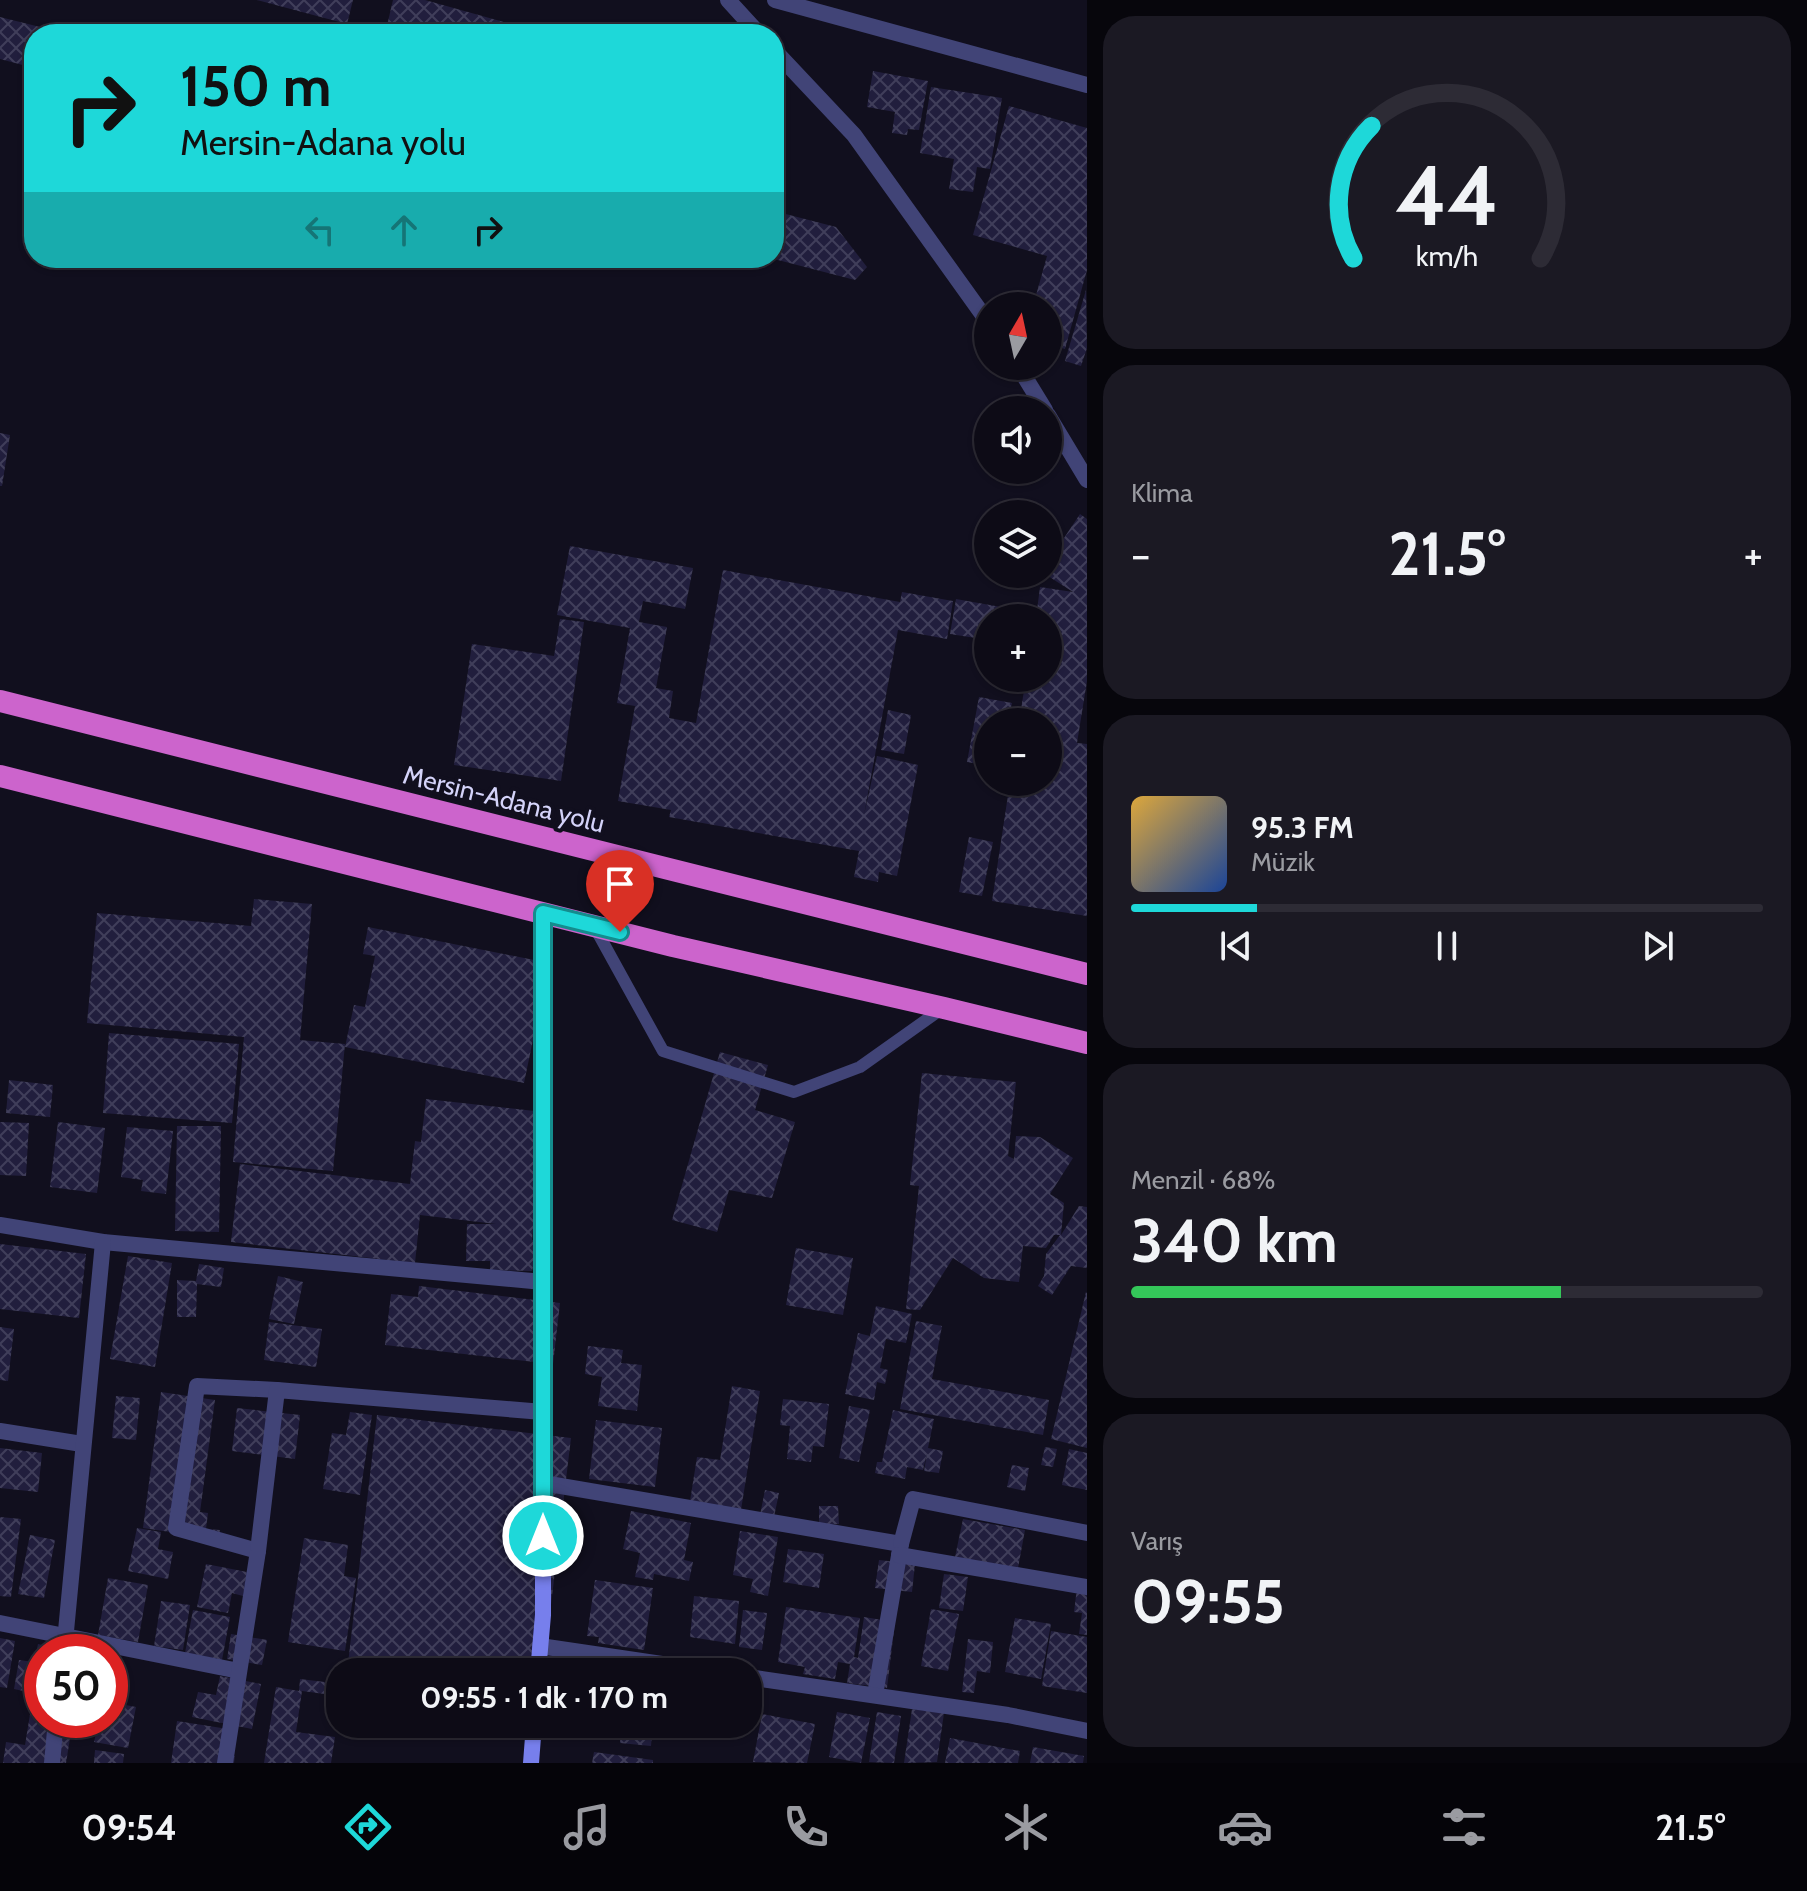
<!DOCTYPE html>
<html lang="tr">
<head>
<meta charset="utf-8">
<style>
	body { margin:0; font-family:Cabin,sans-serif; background:#1b1923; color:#f1f3f6; height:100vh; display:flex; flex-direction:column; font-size:30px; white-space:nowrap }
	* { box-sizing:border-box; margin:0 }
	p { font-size:26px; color:#9a9ba1 }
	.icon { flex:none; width:44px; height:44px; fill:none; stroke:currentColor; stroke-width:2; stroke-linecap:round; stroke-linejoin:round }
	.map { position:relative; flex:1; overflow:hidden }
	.side { display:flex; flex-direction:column; gap:16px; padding:16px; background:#07060c; width:720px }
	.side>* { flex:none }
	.top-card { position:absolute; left:24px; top:24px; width:760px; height:244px; border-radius:32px; box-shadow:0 2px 6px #0004,0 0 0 2px #2d2b35; background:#1ed8d9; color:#111; overflow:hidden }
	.needle { width:52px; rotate:9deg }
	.tools { position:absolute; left:974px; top:292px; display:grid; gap:16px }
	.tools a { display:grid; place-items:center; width:88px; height:88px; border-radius:50%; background:#0d0b16; box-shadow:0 2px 6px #0004,0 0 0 2px #2d2b35; font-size:40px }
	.speed { position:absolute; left:24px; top:1634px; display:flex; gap:16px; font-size:40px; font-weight:700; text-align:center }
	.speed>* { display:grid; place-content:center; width:104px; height:104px; border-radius:50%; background:#0d0b16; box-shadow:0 2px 6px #0004,0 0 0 2px #2d2b35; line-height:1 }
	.speed .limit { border:12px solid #d22; background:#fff; color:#111 }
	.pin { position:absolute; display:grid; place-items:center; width:68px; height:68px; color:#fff; margin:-82px -34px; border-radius:50% 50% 50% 0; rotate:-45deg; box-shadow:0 0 8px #0007 }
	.pin .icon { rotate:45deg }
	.me { position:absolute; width:88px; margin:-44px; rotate:0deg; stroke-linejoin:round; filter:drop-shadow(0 0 6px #0008) }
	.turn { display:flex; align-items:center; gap:28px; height:168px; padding:0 24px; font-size:36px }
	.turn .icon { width:104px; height:104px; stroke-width:2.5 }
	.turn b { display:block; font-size:56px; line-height:68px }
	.lanes { display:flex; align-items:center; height:76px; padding:0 24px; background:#0003; justify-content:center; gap:40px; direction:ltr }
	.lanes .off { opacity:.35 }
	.big { font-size:60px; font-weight:700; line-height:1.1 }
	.side .tile { flex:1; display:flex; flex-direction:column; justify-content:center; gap:12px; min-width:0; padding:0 28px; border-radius:32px; background:#1b1923 }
	.side .dial { align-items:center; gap:0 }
	.dial svg { height:208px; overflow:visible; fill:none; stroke:#2d2b35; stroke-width:7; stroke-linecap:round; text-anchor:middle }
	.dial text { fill:#f1f3f6; stroke:none }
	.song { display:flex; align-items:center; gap:24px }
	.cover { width:96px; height:96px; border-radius:12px; background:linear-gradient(135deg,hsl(40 70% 55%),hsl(220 70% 35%)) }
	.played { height:8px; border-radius:4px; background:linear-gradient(90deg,#1ed8d9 20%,#2d2b35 20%) }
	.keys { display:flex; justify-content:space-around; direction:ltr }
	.heat { display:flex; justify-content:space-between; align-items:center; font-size:44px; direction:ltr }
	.charge { height:12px; border-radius:6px; background:linear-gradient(90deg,#34c759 68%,#2d2b35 0) }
	.trip { position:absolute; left:326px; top:1658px; width:436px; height:80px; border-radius:32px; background:#0d0b16; box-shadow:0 2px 6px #0004,0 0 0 2px #2d2b35; font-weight:700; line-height:80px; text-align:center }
	.dock { display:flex; height:128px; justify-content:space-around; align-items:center; background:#050409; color:#9a9ba1 }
	.dock .icon { width:56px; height:56px }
	.dock .on { color:#1ed8d9 }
	.dock b { font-size:36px; color:#f1f3f6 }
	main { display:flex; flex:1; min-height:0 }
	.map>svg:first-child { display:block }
	.building { fill:url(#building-cross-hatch) }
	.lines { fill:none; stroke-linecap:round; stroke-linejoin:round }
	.service { stroke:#414477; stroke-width:12 }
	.minor { stroke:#414477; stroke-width:16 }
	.tertiary { stroke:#414477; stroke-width:16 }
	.secondary { stroke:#777fec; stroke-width:16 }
	.trunk { stroke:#cc64cc; stroke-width:22 }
	.route-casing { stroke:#148c8d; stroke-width:20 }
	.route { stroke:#1ed8d9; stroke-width:14 }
	.labels { text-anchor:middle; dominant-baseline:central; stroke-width:8; stroke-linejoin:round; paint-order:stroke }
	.street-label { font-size:26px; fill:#d4d3f9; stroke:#110f1e }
</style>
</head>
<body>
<main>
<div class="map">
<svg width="1087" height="1763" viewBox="0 0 1087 1763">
	<defs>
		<pattern id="building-cross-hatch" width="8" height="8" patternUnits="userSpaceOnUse" patternTransform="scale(2)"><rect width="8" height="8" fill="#211e3d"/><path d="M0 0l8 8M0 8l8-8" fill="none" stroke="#403e5a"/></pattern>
	</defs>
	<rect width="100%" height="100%" fill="#110f1e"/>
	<g class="building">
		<polygon points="257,0 353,0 347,24"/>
		<polygon points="393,0 425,0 547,34 385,34"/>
		<polygon points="0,17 64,33 64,34 34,34 34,68 0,59"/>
		<polygon points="873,71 928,81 919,130 908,129 907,135 892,133 895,112 867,107"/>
		<polygon points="931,87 1002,98 990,169 977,167 973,192 949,189 954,159 920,153"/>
		<polygon points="1009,106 1087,128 1087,270 1065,349 1048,344 1048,306 1033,306 1047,256 973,235"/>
		<polygon points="774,211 836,227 867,267 855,280 774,259"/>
		<polygon points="1086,290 1087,348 1081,366 1065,361"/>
		<polygon points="0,433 10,435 2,486 0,486"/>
		<polygon points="1080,514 1087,519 1087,681 1077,743 1087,744 1087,916 992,901 1010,782 1048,782 1048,722 1019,722 1026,678 1048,678 1048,618 1036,618 1040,587 1073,592 1048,576 1048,562"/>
		<polygon points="570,546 693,568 685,609 643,601 639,622 667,627 656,688 673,691 669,718 696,723 723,570 900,602 902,592 953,601 947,639 898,630 864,815 877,756 918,765 897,876 879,872 878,882 854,877 859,851 669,817 671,810 618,801 635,706 617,703 630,628 557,615"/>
		<polygon points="956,599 1023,611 1022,618 988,618 988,640 950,634"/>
		<polygon points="560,619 584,622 561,781 454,765 472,644 554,656"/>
		<polygon points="979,697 1012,703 1008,722 988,722 988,779 981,778 984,765 967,762"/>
		<polygon points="888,710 911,715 904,754 881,750"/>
		<polygon points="969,837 993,842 982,896 959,892"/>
		<polygon points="254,899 312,904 300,1040 345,1044 333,1171 233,1162 244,1037 87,1023 97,913 251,926"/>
		<polygon points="368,927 549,963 524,1083 345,1047 354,1005 365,1007 375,956 363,954"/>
		<polygon points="109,1033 239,1044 232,1123 103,1113"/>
		<polygon points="720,1052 768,1065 755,1110 795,1122 772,1198 729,1190 717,1232 672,1220"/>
		<polygon points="922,1073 1016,1082 1008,1156 1014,1159 1016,1136 1040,1137 1073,1158 1050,1194 1064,1203 1061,1235 1079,1206 1087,1207 1087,1268 1071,1266 1052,1295 1038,1286 1044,1276 1046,1254 1060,1235 1054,1235 1046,1248 1023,1246 1019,1282 984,1278 953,1258 920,1310 906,1309 919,1186 910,1185"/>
		<polygon points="9,1080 53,1085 50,1117 6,1113"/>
		<polygon points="426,1099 552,1113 539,1229 533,1228 532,1240 548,1241 547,1268 533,1267 532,1271 490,1270 490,1261 466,1261 467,1224 496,1224 420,1215 415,1263 231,1242 240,1164 410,1184 415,1141 421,1142"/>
		<polygon points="0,1122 29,1123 26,1176 0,1175"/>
		<polygon points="58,1122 105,1128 97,1193 50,1187"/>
		<polygon points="177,1126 221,1126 219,1232 175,1231"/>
		<polygon points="127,1127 173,1131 166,1194 141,1191 143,1180 121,1177"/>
		<polygon points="0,1244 86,1254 79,1318 0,1309"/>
		<polygon points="796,1248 853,1258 843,1315 786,1305"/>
		<polygon points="128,1256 172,1263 155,1367 110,1359"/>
		<polygon points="199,1264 224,1268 221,1287 197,1284 196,1317 177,1317 177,1280 196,1281"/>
		<polygon points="278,1276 303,1282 294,1324 269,1319"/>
		<polygon points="419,1286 560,1303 553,1364 385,1345 391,1294 418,1297"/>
		<polygon points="1086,1292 1087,1293 1087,1448 1051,1439"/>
		<polygon points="876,1306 912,1314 906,1343 886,1339 880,1368 888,1370 885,1384 877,1382 874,1400 845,1394 858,1333 870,1336"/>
		<polygon points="916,1321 942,1326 932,1379 1049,1400 1043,1435 900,1409"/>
		<polygon points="269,1322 322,1329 316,1367 264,1360"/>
		<polygon points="0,1327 14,1329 8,1381 0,1380"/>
		<polygon points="588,1346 623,1350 621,1363 642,1365 637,1411 598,1406 602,1377 585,1374"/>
		<polygon points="732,1386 760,1391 741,1510 690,1501 697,1457 720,1460"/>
		<polygon points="161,1392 215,1400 200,1512 208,1513 206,1529 220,1530 218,1539 143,1528"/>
		<polygon points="116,1396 140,1398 136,1440 112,1438"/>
		<polygon points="783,1399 829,1404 824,1447 813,1446 811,1462 787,1459 790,1426 780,1425"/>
		<polygon points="849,1406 870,1410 859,1462 839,1458"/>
		<polygon points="237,1408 300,1415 295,1459 232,1451"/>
		<polygon points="893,1410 934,1419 928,1448 943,1451 939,1473 924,1471 927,1453 923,1470 907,1467 905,1479 875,1473 877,1462 882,1462"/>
		<polygon points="350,1412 372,1415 360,1495 323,1489 332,1433 346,1435"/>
		<polygon points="377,1415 571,1438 547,1638 534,1636 529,1672 470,1666 470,1672 347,1672"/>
		<polygon points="596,1420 662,1428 655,1487 589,1479"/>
		<polygon points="1045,1447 1057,1449 1053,1467 1041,1465"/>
		<polygon points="0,1448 42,1453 38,1492 0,1488"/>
		<polygon points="1069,1449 1087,1453 1087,1490 1062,1485"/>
		<polygon points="1012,1465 1029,1468 1025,1491 1007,1487"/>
		<polygon points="765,1490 779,1493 774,1517 760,1515"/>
		<polygon points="819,1506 838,1506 839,1524 819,1525"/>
		<polygon points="631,1511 691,1523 684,1560 693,1562 689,1581 654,1574 653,1580 635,1577 640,1553 623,1549"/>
		<polygon points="0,1517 21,1519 11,1597 0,1596"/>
		<polygon points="963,1519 1025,1530 1018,1568 955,1557"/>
		<polygon points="137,1528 161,1532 158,1549 173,1552 168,1579 128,1571"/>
		<polygon points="740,1531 778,1537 768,1596 750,1592 753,1579 733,1575"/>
		<polygon points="30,1535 55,1540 44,1598 18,1594"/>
		<polygon points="304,1538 348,1545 344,1576 356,1578 345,1651 288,1642"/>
		<polygon points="788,1549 824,1554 819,1588 783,1582"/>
		<polygon points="879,1560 915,1564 912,1592 875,1588"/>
		<polygon points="206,1564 247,1572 243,1596 232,1593 228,1613 197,1607"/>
		<polygon points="944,1574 968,1577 963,1611 939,1608"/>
		<polygon points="108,1578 148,1585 138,1642 98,1635"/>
		<polygon points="595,1580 653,1588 644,1650 598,1643 599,1637 587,1636"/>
		<polygon points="1077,1588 1087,1589 1087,1635 1079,1634 1082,1613 1074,1612"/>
		<polygon points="694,1596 739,1601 735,1644 690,1637"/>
		<polygon points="161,1601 190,1605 183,1650 154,1646"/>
		<polygon points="786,1607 860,1618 854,1657 858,1658 864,1617 895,1622 887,1688 847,1683 850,1664 838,1662 835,1679 803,1674 805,1667 778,1662"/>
		<polygon points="931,1609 959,1614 948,1671 921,1666"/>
		<polygon points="193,1610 230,1617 222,1660 185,1653"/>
		<polygon points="743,1610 767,1613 762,1650 739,1647"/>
		<polygon points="1015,1618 1051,1624 1041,1679 1005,1672"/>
		<polygon points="1051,1631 1087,1637 1087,1693 1042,1686"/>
		<polygon points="231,1634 267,1640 262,1665 227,1659"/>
		<polygon points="0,1638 15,1641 7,1688 0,1687"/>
		<polygon points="968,1639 993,1642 990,1673 977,1671 974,1693 962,1692"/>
		<polygon points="38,1644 72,1652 42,1652 42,1695 14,1689 19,1660 34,1662"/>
		<polygon points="220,1676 261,1684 252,1729 192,1717 198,1692 216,1695"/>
		<polygon points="300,1679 333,1683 332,1695 302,1691 296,1732 335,1737 331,1763 264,1763 276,1687 299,1691"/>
		<polygon points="33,1696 42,1698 42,1720 73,1720 66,1763 3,1763 6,1742 25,1745"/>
		<polygon points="110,1702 136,1707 128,1748 94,1742 99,1720 110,1720"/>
		<polygon points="912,1709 944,1713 937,1762 904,1763"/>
		<polygon points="837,1712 870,1718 861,1763 829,1757"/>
		<polygon points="877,1712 901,1716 894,1763 869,1762"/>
		<polygon points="762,1714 815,1724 807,1763 753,1762"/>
		<polygon points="177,1721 228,1729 224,1755 235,1756 234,1763 171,1763"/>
		<polygon points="439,1724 538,1724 537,1738"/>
		<polygon points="621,1724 653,1724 651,1746 620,1743"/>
		<polygon points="950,1738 1020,1751 1018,1763 945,1763"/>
		<polygon points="1033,1747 1084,1756 1083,1763 1030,1763"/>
		<polygon points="95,1750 124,1754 123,1763 94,1763"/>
		<polygon points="594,1752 653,1760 653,1763 592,1763"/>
	</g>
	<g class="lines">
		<polyline class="service" points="594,926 663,1051 794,1092 860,1067 943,1008"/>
		<g class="minor">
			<polyline points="775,0 1087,85"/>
			<polyline points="0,1225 103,1242 543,1282"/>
			<polyline points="0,1431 82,1444"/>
			<polyline points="543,1483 901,1544 875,1695"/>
			<polyline points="901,1544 913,1499 1087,1533"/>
			<polyline points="258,1551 176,1528 197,1386 277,1390"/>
			<polyline points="899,1555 1087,1587"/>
			<polyline points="0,1623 239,1671"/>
			<polyline points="540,1646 716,1672"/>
			<polyline points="64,1652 103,1242"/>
			<polyline points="748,1677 1008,1715 1087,1731"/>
			<polyline points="52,1763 56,1720"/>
			<polyline points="225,1763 258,1551 277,1390 543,1412"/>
		</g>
		<g class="tertiary">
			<polyline points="728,0 759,34"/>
			<polyline points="774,50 854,135 988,322"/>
			<polyline points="1018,366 1045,410"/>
			<polyline points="1048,415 1087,480"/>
		</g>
		<g class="secondary">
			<polyline points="538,1672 543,1615 543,913"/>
			<polyline points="531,1763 534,1724"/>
		</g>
		<g class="trunk">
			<polyline points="0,701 1087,974"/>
			<polyline points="0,776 673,946 944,1008 1087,1043"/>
		</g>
	</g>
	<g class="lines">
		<defs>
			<polyline id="route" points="543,1536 543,913 620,932"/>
		</defs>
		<use href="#route" class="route-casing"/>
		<use href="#route" class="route"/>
	</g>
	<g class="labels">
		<g class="street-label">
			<text transform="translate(504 799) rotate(14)">Mersin-Adana yolu</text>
		</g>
	</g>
</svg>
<div class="tools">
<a><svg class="needle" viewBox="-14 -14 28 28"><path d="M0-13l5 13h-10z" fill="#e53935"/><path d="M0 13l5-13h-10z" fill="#9a9ba1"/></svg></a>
<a><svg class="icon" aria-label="sound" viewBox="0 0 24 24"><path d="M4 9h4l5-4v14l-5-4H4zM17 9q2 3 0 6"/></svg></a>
<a><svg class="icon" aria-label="layers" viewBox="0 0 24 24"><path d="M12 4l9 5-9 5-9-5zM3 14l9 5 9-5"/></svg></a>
<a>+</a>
<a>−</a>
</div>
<div class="speed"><div class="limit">50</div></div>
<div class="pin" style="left:620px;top:932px;background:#d93025"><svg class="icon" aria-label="arrive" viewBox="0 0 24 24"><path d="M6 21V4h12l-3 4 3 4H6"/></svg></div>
<svg class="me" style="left:543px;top:1536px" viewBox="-20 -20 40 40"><circle r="17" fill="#1ed8d9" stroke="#fff" stroke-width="3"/><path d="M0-11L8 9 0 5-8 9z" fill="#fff"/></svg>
<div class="trip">09:55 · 1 dk · 170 m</div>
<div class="top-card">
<div class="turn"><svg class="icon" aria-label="right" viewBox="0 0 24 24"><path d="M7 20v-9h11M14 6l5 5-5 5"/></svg><div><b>150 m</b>Mersin-Adana yolu</div></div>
<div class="lanes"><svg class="icon off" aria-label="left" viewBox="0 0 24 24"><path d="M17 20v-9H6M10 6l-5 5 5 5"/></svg><svg class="icon off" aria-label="ahead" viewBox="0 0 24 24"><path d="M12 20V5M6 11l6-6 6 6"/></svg><svg class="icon" aria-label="right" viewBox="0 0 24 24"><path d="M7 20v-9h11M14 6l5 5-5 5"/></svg></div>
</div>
</div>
<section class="side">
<div class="tile dial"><svg viewBox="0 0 100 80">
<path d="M14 69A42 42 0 1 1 86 69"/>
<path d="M14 69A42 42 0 0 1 21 18" stroke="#1ed8d9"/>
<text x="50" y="56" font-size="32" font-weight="700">44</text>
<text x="50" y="72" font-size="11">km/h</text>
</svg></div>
<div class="tile"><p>Klima</p>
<div class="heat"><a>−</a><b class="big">21.5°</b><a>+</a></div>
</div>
<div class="tile">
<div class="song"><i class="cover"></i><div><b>95.3 FM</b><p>Müzik</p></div></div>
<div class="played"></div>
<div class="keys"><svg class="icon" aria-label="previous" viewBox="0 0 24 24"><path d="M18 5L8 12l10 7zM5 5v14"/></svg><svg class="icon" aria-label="pause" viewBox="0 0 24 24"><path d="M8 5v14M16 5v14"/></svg><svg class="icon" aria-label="next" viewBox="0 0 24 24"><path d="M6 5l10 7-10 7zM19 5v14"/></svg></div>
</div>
<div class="tile"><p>Menzil · 68%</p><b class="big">340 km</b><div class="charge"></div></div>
<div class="tile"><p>Varış</p><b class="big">09:55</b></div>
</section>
</main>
<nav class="dock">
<b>09:54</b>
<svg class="icon on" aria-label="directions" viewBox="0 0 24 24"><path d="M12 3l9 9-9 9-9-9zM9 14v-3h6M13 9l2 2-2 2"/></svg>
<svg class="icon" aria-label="music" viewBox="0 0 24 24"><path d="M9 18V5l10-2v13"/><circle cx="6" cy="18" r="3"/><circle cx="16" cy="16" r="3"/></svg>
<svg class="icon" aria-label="phone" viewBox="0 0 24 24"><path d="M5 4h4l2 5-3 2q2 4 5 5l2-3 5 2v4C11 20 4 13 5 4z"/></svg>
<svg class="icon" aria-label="climate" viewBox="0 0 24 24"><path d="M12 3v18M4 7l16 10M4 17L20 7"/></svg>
<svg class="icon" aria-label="car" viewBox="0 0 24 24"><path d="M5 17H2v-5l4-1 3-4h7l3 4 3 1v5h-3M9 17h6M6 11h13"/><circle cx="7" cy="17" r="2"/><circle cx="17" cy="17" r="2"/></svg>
<svg class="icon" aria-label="filters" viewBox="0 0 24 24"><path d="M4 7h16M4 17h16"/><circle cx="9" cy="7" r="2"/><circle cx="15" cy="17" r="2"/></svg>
<b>21.5°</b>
</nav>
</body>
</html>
